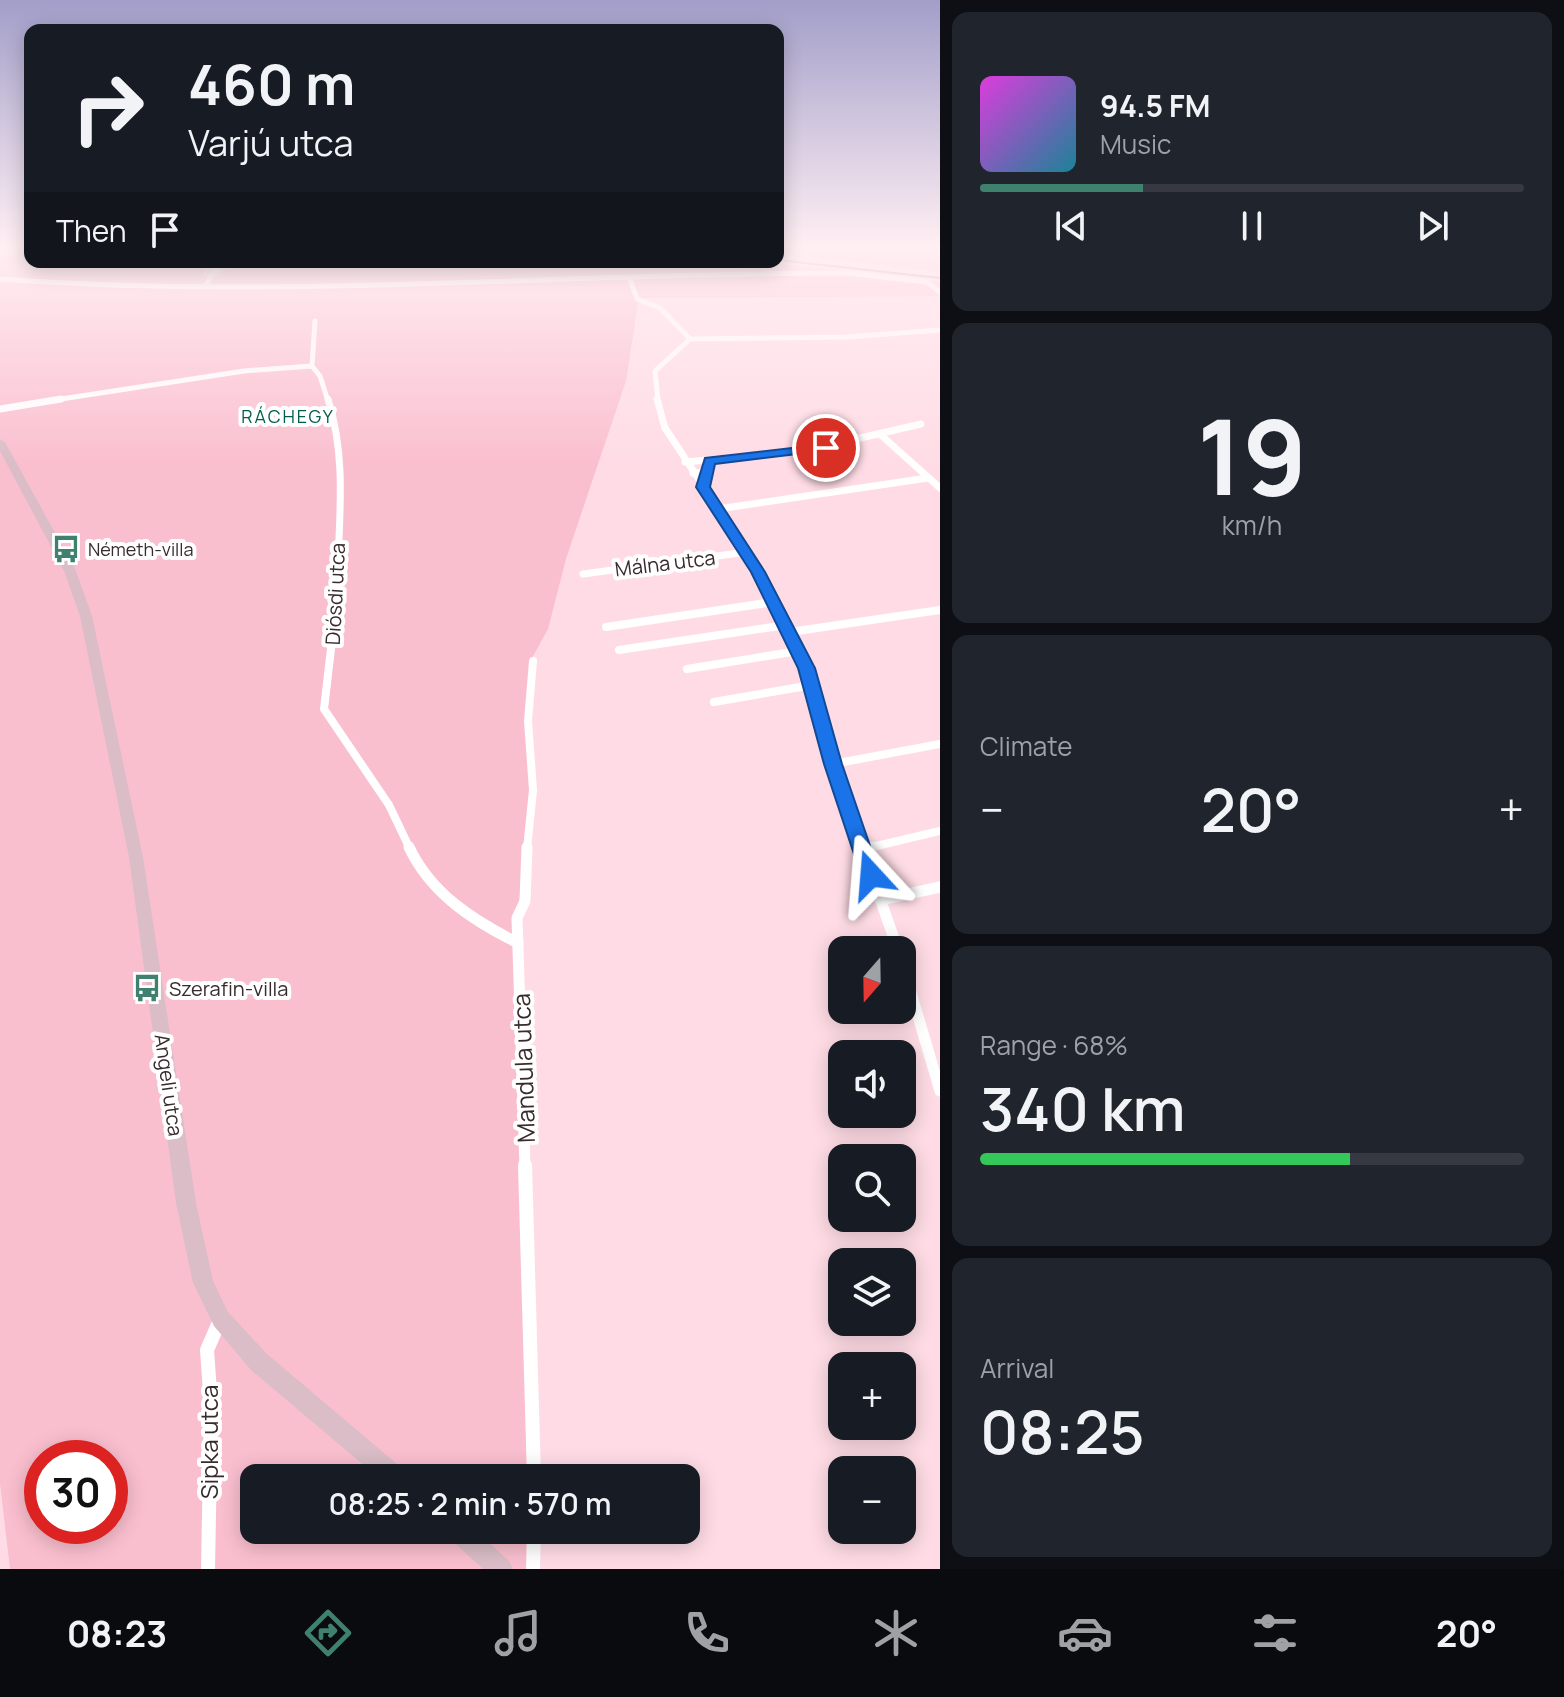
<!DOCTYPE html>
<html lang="en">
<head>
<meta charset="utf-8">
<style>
	body { margin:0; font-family:Manrope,sans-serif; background:#20242c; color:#f1f3f6; height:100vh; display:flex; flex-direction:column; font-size:30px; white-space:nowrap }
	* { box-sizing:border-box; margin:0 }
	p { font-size:26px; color:#9ea1a6 }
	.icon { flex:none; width:44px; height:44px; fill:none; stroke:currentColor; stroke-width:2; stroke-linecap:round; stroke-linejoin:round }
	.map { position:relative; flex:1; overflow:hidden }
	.details { display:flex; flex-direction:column; gap:12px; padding:12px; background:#0d0f14; width:624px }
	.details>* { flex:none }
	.top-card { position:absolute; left:24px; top:24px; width:760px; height:244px; border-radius:16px; box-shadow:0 4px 20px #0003; background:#171b24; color:#f1f3f6; overflow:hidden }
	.needle { width:52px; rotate:200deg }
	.fabs { position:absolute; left:828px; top:936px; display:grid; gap:16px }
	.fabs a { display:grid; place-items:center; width:88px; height:88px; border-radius:16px; background:#171b24; box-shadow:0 4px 20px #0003; font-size:40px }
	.speed { position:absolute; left:24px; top:1440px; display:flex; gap:16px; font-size:40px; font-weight:700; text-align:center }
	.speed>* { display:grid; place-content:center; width:104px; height:104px; border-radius:50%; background:#171b24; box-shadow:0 4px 20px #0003; line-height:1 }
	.speed .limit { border:12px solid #d22; background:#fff; color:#111 }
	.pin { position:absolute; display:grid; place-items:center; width:68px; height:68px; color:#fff; margin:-34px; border:4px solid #fff; border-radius:50%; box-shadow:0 2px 8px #0007 }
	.me { position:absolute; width:88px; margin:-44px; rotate:341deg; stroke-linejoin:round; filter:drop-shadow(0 0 6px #0008) }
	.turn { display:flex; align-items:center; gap:28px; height:168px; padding:0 32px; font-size:36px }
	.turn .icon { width:104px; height:104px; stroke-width:2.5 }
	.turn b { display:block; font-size:56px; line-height:68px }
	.then { display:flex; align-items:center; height:76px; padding:0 32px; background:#0003; gap:16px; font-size:30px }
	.big { font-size:60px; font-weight:600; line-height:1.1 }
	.details .card { flex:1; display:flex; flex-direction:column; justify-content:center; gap:12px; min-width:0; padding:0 28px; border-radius:16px; background:#20242c }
	.details .dial { align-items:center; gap:0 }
	.dial b { font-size:104px; line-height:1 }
	.song { display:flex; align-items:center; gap:24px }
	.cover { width:96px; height:96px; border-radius:12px; background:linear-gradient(135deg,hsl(300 70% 55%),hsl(190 70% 35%)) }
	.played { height:8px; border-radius:4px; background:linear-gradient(90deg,#3f806f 30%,#363941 30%) }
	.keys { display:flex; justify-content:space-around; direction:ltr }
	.heat { display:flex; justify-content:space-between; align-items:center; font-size:44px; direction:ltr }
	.charge { height:12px; border-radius:6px; background:linear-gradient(90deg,#34c759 68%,#363941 0) }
	.trip { position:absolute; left:240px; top:1464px; width:460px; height:80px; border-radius:16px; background:#171b24; box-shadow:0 4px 20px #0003; font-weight:600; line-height:80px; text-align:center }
	.dock { display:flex; height:128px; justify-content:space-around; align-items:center; background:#090b0e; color:#9ea1a6 }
	.dock .icon { width:56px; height:56px }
	.dock .selected { color:#3f806f }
	.dock b { font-size:36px; color:#f1f3f6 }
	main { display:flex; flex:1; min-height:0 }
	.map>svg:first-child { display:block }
	.green { fill:#fabfcf; fill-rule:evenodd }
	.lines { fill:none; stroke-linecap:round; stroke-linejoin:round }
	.street-far4 { stroke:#fff; stroke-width:5 }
	.street-far3 { stroke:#fff; stroke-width:7 }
	.street-far2 { stroke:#fff; stroke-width:8 }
	.street-far1 { stroke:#fff; stroke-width:11 }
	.street { stroke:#fff; stroke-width:14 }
	.secondary { fill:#dabdc7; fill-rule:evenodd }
	.rail { stroke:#a48b92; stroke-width:2 }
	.route { fill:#1a73e8; stroke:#114b97; stroke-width:2 }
	.labels { text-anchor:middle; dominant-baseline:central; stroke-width:8; stroke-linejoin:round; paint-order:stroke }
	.far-neighbourhood-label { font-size:18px; letter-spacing:2px; fill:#035d4c; stroke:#fff }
	.far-poi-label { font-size:18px; fill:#382b2e; stroke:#fff; text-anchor:start }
	.street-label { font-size:20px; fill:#382b2e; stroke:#fff }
	.poi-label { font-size:20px; fill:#382b2e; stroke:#fff; text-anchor:start }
	.near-street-label { font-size:24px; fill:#382b2e; stroke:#fff }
</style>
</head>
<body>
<main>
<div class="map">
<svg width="940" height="1569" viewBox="0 0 940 1569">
	<rect width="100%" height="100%" fill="#ffdce5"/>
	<g class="green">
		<path d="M0,245H30V262H208L202,276L218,277L231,262H761L940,282L938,296L639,298L626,381L566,559L548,629L531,660L528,721L534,763L518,913L534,1478H254V1530H534L533,1569H10L0,1484ZM42,1458H110V1526H42Z"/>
		<polygon points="778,245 933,245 940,251 940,272 785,254 778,253"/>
	</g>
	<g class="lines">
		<g class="street-far4">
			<path d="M0,279C282,300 564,273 846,273L927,282L940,292"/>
			<polyline points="630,279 637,299 660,308 690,339"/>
			<polyline points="205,286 220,262"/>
			<polyline points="315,321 312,366 320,376 328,401"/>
			<polyline points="690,339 847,337 940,330"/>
			<polyline points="48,401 244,371 312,366"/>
			<polyline points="658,401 655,371 690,339"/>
		</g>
		<g class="street-far3">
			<path d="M328,399C349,465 337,531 337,599"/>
			<polyline points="657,399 665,428 747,552 771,599"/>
			<polyline points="0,409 61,399"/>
			<polyline points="882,436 940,488"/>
			<polyline points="685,462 804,451 921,424"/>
			<polyline points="693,473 707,472"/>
			<polyline points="718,509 928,478"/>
			<polyline points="583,574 747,552"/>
		</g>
		<g class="street-far2">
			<polyline points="337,597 324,709 389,805 410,849"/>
			<polyline points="770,597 806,668 833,764 863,849"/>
			<polyline points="606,627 773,602"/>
			<polyline points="790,632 940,610"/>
			<polyline points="619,650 786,625"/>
			<polyline points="687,669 798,651"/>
			<polyline points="714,702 812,685"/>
			<polyline points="833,764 940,744"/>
			<polyline points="527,849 533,790 528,721 533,661"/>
			<polyline points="864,849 940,831"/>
		</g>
		<g class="street-far1">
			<path d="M409,847C431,894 474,921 518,943"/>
			<polyline points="862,847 898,950"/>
			<polyline points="862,850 872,847"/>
			<polyline points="880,900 940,887"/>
			<polyline points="902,962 940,1091"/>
			<polyline points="525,1167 517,918 525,901 527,847"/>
		</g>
		<g class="street">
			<polyline points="525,1165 534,1478"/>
			<polyline points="208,1569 211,1406 207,1350 220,1320"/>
			<polyline points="533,1569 534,1530"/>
		</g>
		<g class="secondary">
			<polygon points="0,439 5,442 76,571 92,616 143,857 196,1203 213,1281 228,1312 267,1354 404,1470 407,1478 379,1478 251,1370 214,1326 193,1283 176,1203 129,857 80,616 64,571 0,451"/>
			<polygon points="445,1530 475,1530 509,1561 513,1569 483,1569 449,1538"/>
		</g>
		<polyline class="rail" points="778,260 940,278"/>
	</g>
	<linearGradient id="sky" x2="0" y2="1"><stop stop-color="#a29ec9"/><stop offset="0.53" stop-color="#ffeff3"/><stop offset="1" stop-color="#ffeff3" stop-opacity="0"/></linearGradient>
	<rect width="940" height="464" fill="url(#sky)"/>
	<polygon class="route" points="826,444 830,445 830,450 715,464 710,487 765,572 815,668 842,764 880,875 871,882 861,875 824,764 798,668 751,572 696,487 705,458"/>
	<defs>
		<symbol id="bus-bare" viewBox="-9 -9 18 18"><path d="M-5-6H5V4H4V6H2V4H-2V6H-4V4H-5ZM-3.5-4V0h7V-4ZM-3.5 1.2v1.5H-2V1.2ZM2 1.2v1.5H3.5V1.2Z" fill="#3f806f" stroke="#fff" stroke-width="2.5" paint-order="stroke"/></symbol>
	</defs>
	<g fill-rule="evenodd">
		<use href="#bus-bare" x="46" y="529" width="40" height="40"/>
		<use href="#bus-bare" x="127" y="968" width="40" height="40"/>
	</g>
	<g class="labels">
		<g class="far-neighbourhood-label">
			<text x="288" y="416">RÁCHEGY</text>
		</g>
		<g class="far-poi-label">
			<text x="88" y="549">Németh-villa</text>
		</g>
		<g class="street-label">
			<text transform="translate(665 563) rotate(-7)">Málna utca</text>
			<text transform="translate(335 594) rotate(-87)">Diósdi utca</text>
			<text transform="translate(169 1085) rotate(82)">Angeli utca</text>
		</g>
		<g class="poi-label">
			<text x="169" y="988">Szerafin-villa</text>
		</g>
		<g class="near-street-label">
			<text transform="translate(523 1068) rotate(-92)">Mandula utca</text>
			<text transform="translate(208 1442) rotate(-90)">Sipka utca</text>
		</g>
	</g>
</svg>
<div class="fabs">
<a><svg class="needle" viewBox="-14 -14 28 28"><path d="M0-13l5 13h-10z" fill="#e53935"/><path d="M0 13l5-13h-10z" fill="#9ea1a6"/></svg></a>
<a><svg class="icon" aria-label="sound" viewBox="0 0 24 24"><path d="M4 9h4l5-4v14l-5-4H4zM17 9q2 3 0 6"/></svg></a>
<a><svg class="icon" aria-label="search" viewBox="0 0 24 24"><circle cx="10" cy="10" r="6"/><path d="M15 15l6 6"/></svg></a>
<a><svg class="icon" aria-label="layers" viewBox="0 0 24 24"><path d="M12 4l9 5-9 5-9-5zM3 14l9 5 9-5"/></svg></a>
<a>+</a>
<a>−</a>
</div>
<div class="speed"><div class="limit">30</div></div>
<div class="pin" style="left:826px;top:448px;background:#d93025"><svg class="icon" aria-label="arrive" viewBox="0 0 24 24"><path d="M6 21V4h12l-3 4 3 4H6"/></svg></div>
<svg class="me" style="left:871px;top:875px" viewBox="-20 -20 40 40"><path d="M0-17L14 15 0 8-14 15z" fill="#1a73e8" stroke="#fff" stroke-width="4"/></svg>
<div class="trip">08:25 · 2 min · 570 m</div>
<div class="top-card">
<div class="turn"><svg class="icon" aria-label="right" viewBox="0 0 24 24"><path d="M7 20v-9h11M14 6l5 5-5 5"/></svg><div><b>460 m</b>Varjú utca</div></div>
<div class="then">Then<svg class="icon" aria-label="arrive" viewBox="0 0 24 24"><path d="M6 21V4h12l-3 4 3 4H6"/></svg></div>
</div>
</div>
<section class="details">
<div class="card">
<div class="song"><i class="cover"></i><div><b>94.5 FM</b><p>Music</p></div></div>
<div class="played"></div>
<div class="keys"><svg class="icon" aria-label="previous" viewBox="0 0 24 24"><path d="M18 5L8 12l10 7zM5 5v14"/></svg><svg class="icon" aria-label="pause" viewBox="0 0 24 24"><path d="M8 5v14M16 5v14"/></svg><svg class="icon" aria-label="next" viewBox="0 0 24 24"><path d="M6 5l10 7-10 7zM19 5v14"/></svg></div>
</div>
<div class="card dial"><b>19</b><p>km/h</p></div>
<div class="card"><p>Climate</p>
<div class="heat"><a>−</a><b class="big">20°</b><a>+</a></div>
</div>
<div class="card"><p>Range · 68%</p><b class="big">340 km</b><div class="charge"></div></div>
<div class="card"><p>Arrival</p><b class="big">08:25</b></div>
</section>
</main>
<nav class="dock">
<b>08:23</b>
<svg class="icon selected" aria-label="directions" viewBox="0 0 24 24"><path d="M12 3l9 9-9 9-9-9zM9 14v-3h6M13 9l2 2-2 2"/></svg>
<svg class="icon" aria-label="music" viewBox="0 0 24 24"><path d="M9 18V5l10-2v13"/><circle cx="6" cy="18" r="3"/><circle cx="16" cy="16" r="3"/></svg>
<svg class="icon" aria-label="phone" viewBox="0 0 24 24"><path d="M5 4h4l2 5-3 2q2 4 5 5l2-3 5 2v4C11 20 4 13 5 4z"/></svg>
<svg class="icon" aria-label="climate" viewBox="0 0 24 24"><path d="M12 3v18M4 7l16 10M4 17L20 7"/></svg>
<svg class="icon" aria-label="car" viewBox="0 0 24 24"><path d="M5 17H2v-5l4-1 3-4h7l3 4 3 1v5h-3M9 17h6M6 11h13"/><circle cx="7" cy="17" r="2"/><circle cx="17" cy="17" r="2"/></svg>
<svg class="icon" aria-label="filters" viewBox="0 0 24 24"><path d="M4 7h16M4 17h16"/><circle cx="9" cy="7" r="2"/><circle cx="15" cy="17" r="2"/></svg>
<b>20°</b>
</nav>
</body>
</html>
